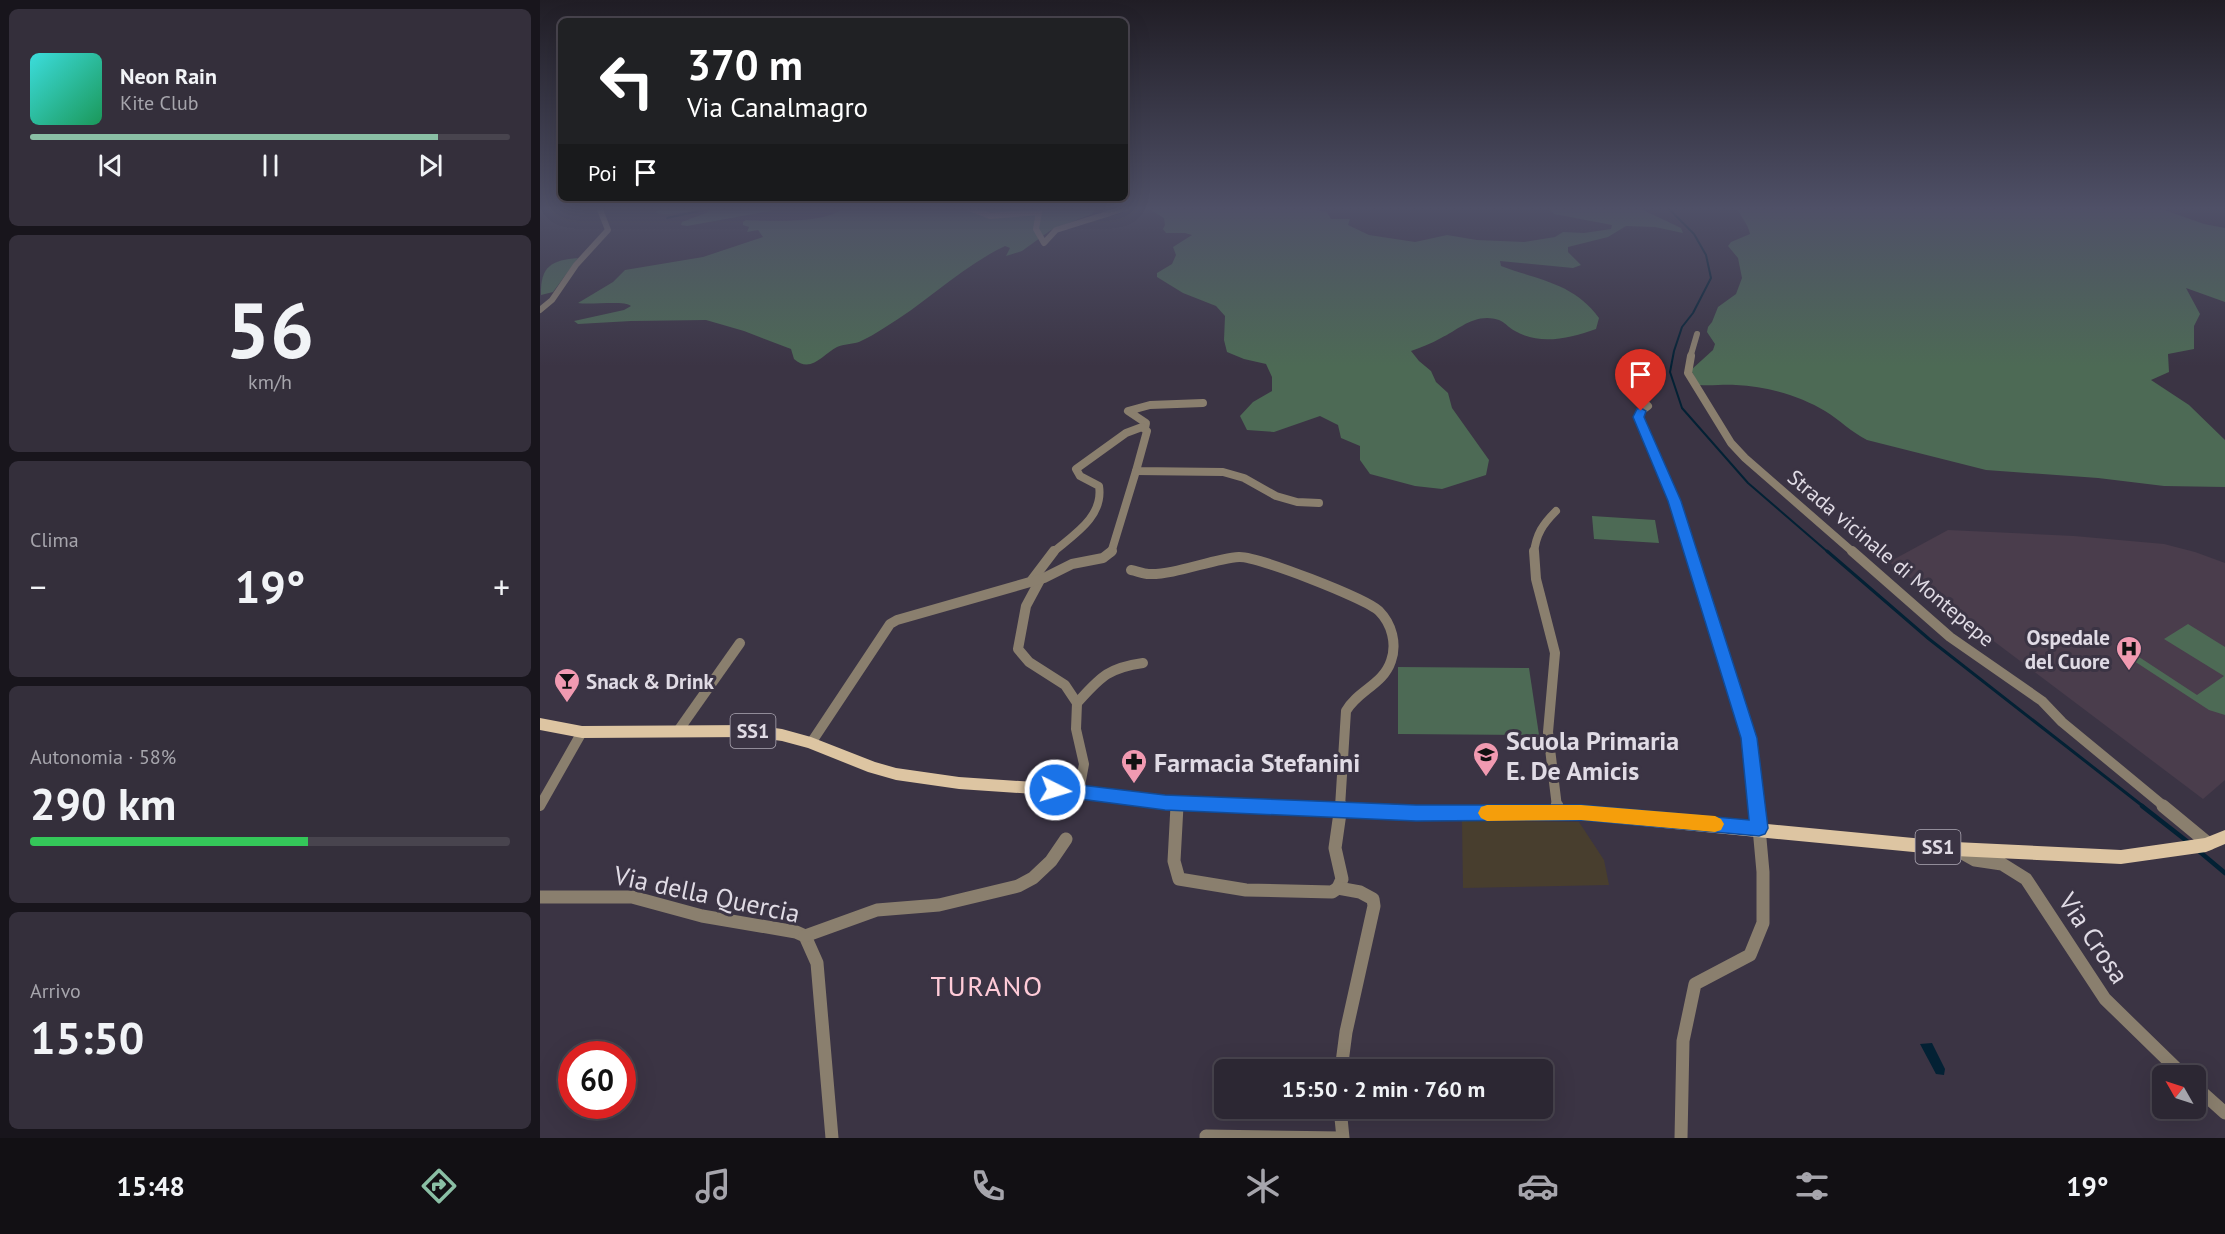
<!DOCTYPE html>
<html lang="it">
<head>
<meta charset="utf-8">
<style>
	body { margin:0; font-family:"PT Sans",sans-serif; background:#342f3b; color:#f1f3f6; height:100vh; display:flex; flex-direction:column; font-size:22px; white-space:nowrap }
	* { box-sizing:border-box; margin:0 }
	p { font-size:20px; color:#a6a5ac }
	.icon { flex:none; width:33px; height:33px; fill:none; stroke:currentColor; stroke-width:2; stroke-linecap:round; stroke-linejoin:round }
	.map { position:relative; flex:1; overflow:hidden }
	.panel { display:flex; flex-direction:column; gap:9px; padding:9px; background:#18151c; width:540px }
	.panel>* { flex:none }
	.banner { position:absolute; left:18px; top:18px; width:570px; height:183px; border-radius:9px; box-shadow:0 6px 24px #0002,0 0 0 2px #48444e; background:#202124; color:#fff; overflow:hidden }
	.needle { width:39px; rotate:309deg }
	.controls { position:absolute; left:1612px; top:1065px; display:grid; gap:12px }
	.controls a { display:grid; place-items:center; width:54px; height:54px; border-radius:9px; background:#2c2733; box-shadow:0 6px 24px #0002,0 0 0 2px #48444e; font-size:30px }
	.speed { position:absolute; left:18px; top:1041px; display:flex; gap:12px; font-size:30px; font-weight:700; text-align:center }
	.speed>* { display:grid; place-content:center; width:78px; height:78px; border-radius:50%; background:#2c2733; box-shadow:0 6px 24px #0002,0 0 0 2px #48444e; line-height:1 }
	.speed .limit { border:9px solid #d22; background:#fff; color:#111 }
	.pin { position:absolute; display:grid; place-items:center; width:51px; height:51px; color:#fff; margin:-62px -26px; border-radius:50% 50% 50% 0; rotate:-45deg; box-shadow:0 0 6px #0007 }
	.pin .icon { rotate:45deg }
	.me { position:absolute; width:66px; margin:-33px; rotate:95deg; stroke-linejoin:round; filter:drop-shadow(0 0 4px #0008) }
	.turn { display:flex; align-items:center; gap:21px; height:126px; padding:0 30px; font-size:27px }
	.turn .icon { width:78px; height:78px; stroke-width:2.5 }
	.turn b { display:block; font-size:42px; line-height:51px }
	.then { display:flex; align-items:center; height:57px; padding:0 30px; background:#0003; gap:12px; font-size:22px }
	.big { font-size:45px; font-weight:600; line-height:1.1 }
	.panel .card { flex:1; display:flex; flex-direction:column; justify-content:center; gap:9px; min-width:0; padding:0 21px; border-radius:9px; background:#342f3b }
	.panel .dial { align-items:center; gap:0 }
	.dial b { font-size:78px; line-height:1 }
	.song { display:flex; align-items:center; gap:18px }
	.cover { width:72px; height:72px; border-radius:9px; background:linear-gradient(135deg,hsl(180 70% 55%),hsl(150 70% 35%)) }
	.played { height:6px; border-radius:3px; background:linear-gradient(90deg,#8abfa5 85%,#48444e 85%) }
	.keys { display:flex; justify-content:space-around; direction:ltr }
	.heat { display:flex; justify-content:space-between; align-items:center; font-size:33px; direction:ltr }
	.charge { height:9px; border-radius:4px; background:linear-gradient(90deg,#34c759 58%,#48444e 0) }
	.trip { position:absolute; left:674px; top:1059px; width:339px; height:60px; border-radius:9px; background:#2c2733; box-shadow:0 6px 24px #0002,0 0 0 2px #48444e; font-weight:600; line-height:60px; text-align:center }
	.tabs { display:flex; height:96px; justify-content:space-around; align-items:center; background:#121014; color:#a6a5ac }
	.tabs .icon { width:42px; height:42px }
	.tabs .selected { color:#8abfa5 }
	.tabs b { font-size:27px; color:#f1f3f6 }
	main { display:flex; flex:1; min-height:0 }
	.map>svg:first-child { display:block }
	.commercial { fill:#483e2e }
	.medical { fill:#4a3d4c }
	.green { fill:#4d6a55 }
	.water { fill:#032134 }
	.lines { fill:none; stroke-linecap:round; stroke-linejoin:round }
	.stream-far2 { stroke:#032134; stroke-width:2 }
	.stream-far1 { stroke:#032134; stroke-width:3 }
	.stream { stroke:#032134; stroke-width:4.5 }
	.minor-far3 { stroke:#8a7f6e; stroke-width:6 }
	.minor-far2 { stroke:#8a7f6e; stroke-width:8 }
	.minor-far1 { stroke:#8a7f6e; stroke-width:10 }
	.minor { stroke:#8a7f6e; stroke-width:13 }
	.major { fill:#ddc5a2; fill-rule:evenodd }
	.route { fill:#1a73e8; stroke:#114b97; stroke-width:1.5 }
	.slow { fill:#f59e0b }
	.labels { text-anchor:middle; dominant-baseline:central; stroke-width:6; stroke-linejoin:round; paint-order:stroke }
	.shield { fill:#3b3444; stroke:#aea9b5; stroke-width:1.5 }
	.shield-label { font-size:20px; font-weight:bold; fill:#e0dbe5 }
	.street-label { font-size:21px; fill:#e0dbe5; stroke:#3b3444 }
	.poi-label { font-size:21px; font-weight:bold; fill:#e0dbe5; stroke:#3b3444; text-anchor:end }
	.near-poi-label { font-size:26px; font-weight:bold; fill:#e0dbe5; stroke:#3b3444; text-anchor:start }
	.near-street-label { font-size:26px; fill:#e0dbe5; stroke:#3b3444 }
	.near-quarter-label { font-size:28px; letter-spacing:1.5px; fill:#ffcbd8; stroke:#3b3444 }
</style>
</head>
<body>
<main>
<section class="panel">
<div class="card">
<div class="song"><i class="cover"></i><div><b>Neon Rain</b><p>Kite Club</p></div></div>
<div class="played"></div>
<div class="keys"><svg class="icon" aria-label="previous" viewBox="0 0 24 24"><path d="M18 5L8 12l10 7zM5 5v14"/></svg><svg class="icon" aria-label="pause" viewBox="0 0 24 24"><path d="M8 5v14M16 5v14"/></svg><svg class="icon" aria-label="next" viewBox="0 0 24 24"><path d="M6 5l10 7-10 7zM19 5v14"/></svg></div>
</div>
<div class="card dial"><b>56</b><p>km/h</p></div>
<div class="card"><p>Clima</p>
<div class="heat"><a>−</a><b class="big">19°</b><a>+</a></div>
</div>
<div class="card"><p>Autonomia · 58%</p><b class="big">290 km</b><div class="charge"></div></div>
<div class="card"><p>Arrivo</p><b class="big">15:50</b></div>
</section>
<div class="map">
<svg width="1685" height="1138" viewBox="0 0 1685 1138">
	<rect width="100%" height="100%" fill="#3b3444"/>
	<polygon class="commercial" points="922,821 1039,822 1064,860 1069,885 923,888"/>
	<polygon class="medical" points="1408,530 1534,536 1624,544 1655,552 1685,563 1685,780 1663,799 1349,562"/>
	<g class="green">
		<path d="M121,207H251L147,226L141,225L142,222L171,211C153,208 134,217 116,213Z"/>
		<path d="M305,207H550L554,210L552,214L511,230L482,251L466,256L470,248L465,246C421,267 386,303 344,328C336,333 328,338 319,342C312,344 304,344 297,347C283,354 271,374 254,359L251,349L204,331L166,320L91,321L38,324L34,321L84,310L91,306C85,300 51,305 38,303L73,282L85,270L163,257L223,237L218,230L207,232L209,227L203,225V222L206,220C231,221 287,224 305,207Z"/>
		<path d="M610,207H779L776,210L787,212L791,219H810L808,225L829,235L875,242L907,235L937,240L984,242L1015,237L1023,232L1044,233L1071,229L1072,225L1014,214L1010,210L1018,207H1097L1141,228L1143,233L1115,227L1086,226L1068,237L1028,247V252L1041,265L1033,268L960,261L961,266C998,280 1034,283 1059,318L1056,329C1030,338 1000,346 975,331C963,324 965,319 947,318C929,318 916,331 901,338C891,344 881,347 871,351L879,361L891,371L896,382L908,393L912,408L949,460L946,475L902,489L875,486L830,474L820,460V446L801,438L798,425L780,416L734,432L707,430L700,416L713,402L732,391V377L726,364L704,359L687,352L684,340L685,316L676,306L643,293L617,277V273L632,264L636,255L633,247L652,235L645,233H626L623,229L625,225L624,218L609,209Z"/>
		<path d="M1197,207H1616L1664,224L1685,228V302L1646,288L1660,314L1654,326V349L1628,354L1629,372L1611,380L1649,405L1685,440V487L1624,486L1558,478L1446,470L1327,440C1311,432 1300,420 1285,411C1260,396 1226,386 1196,385C1184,384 1172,386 1159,385L1151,370L1173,350L1175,344L1167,332L1168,327L1172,322L1178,307L1196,294L1202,278L1198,258L1188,246L1191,242L1210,234C1208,223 1200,217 1197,207Z"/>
		<path d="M38,258L13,292L1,295C0,266 12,260 38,258Z"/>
		<polygon points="1052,516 1115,520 1119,543 1054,539"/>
		<polygon points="1648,624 1685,647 1685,715 1669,710 1591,659 1596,655 1657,695 1684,676 1624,639"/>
		<polygon points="858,667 989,668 999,735 858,734"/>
	</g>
	<polygon class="water" points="1392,1043 1405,1069 1404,1075 1396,1074 1380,1044"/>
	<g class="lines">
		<g class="stream-far2">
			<polyline points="1127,207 1154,234 1166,255 1171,278 1153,313 1142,327 1134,351 1130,372 1142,408 1208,483 1289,553"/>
			<polyline points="127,218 177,207"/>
		</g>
		<polyline class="stream-far1" points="1287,551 1389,639 1604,807"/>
		<g class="stream">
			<polyline points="1602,806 1648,842"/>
			<polyline points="1660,852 1685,873"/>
		</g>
		<g class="minor-far3">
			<polyline points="431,207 429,208 450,216 499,212 496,229 504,243 516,230 589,207"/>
			<polyline points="0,310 12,300 36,265 68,230 59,207"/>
			<polyline points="1150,358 1157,334"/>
		</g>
		<g class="minor-far2">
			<polyline points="1151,356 1148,373 1191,443 1205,458 1314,553"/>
			<polyline points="1108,406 1101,411 1098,417 1135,501 1151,553"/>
			<polyline points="605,428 606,423 588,411 610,405 663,403"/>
			<path d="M512,553C533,535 564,517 559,486L540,476L536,469L586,433L602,427L607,431L596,471L683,472L704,478L736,496L757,502L779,503"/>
			<polyline points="571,553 596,471"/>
			<path d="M994,553C996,534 1003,524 1016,511"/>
		</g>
		<g class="minor-far1">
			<polyline points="994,551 996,579 1015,653 1008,732 1017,807"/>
			<polyline points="1151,551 1209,738 1217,807"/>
			<polyline points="1312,551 1410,637 1502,701 1522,722 1625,807"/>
			<path d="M591,570C597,571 603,574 609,574C635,575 672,559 699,557C717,556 825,598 839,611C852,624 857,644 851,661C843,685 818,690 806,711L800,807"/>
			<polyline points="492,580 514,551"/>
			<polyline points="500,580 486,606 478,649 489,662 525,685 537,703 536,729 544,764 539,791"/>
			<path d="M537,703C560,678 567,668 603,663"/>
			<polyline points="138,731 200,643"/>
			<polyline points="271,743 350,624 357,620 504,578 532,564 563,558 572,551"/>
			<polyline points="0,806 42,732"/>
			<polyline points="637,807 637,803"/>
		</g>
		<g class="minor">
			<polyline points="637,806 634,861 639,879 706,890 792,892 798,888"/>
			<polyline points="1017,806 1018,813"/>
			<polyline points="1623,806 1669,844"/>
			<polyline points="1419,851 1435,860 1462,864 1486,879 1565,999 1644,1076"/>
			<polyline points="798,888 802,879 795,848 801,806"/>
			<polyline points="798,888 820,892 833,899 834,906 806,1032 801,1070"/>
			<polyline points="0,897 92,897 162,916 256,932 265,936 277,963 292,1138"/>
			<polyline points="265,936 337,910 399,905 478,886 493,878 511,861 526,839"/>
			<polyline points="1656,1087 1685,1113"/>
			<polyline points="800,1108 803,1138"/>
			<polyline points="666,1138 666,1136 801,1138"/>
			<polyline points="1141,1138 1143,1041 1155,984 1210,955 1223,923 1223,872 1217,806"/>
		</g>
		<polygon class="major" points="0,718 42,726 212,725 242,729 271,737 335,762 356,768 419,777 539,785 625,796 876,806 1041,806 1415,842 1581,850 1665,838 1685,830 1685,844 1666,852 1581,864 1415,856 1041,820 876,820 625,810 539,797 419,789 356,780 328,772 268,748 242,741 212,737 42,738 0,730"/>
	</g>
	<linearGradient id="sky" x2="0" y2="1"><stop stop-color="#201d25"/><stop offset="0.57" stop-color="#4f5067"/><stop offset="1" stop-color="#4f5067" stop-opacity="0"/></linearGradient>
	<rect width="1685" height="366" fill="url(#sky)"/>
	<polygon class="route" points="1101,408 1106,411 1104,417 1141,501 1217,738 1228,828 1225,834 1219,836 1041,820 876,821 625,810 509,795 506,790 509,785 515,782 625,795 876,805 1041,805 1209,820 1201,738 1128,501 1093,417 1097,409"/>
	<polygon class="slow" points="947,805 1041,805 1175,816 1181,819 1184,824 1181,830 1175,832 1041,820 947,821 941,818 938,813 941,807"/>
	<defs>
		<symbol id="hospital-pin" viewBox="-11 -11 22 30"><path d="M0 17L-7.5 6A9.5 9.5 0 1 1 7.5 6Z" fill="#f19ab1" stroke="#3b3444"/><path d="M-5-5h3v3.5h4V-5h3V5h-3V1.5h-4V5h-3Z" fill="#111"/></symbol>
		<symbol id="bar-pin" viewBox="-11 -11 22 30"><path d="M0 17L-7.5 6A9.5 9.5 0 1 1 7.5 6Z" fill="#f19ab1" stroke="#3b3444"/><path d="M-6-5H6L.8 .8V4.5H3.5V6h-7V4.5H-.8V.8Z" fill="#111"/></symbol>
		<symbol id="school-pin" viewBox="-11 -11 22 30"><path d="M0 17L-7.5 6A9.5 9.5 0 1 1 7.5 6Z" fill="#f19ab1" stroke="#3b3444"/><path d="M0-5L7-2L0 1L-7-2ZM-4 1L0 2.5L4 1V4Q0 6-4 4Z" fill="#111"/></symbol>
		<symbol id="pharmacy-pin" viewBox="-11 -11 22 30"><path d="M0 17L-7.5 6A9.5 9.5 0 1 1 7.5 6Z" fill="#f19ab1" stroke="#3b3444"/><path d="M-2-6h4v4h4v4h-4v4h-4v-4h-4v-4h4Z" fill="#111"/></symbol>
	</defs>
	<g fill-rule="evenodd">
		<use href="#hospital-pin" x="1574" y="634" width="30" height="40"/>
		<use href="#bar-pin" x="12" y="666" width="30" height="40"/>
		<use href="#school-pin" x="931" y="740" width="30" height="40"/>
		<use href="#pharmacy-pin" x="579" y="747" width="30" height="40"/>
	</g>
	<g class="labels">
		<g class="shield">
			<rect x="190.5" y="714" width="45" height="34" rx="4.5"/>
			<rect x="1375.5" y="830" width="45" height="34" rx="4.5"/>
		</g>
		<g class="shield-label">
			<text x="213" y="731">SS1</text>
			<text x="1398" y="847">SS1</text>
		</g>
		<g class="street-label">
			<text transform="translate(1351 558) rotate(40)">Strada vicinale di Montepepe</text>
		</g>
		<g class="poi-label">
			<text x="1570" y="637">Ospedale<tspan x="1570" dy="24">del Cuore</tspan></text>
			<text x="46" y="681" text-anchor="start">Snack &amp; Drink</text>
		</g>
		<g class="near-poi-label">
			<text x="966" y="740">Scuola Primaria<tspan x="966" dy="30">E. De Amicis</tspan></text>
			<text x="614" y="762">Farmacia Stefanini</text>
		</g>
		<g class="near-street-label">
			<text transform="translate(167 894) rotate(12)">Via della Quercia</text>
			<text transform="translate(1554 938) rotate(56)">Via Crosa</text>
		</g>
		<g class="near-quarter-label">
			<text x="447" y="985">TURANO</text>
		</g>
	</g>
</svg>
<div class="controls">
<a><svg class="needle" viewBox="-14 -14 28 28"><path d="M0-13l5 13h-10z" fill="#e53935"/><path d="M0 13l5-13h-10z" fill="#a6a5ac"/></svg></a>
</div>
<div class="speed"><div class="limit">60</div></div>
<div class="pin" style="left:1101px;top:411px;background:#d93025"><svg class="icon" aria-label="arrive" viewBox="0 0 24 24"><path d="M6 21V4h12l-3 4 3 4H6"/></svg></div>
<svg class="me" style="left:515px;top:790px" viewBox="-20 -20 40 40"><circle r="17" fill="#1a73e8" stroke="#fff" stroke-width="3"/><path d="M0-11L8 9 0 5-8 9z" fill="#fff"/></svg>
<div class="trip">15:50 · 2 min · 760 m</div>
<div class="banner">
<div class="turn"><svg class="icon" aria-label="left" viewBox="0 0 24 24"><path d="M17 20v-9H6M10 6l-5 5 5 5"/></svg><div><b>370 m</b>Via Canalmagro</div></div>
<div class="then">Poi<svg class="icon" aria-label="arrive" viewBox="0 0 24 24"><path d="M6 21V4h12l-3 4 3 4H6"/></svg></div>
</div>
</div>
</main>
<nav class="tabs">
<b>15:48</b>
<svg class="icon selected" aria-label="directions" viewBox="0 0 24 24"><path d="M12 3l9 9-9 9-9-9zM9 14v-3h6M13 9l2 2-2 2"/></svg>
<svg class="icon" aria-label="music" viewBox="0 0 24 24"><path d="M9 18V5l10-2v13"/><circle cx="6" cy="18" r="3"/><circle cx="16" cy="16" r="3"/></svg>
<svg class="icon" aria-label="phone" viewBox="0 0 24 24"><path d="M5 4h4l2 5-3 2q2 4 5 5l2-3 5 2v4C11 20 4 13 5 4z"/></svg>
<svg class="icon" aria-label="climate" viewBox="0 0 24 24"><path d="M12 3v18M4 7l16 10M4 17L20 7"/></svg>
<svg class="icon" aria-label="car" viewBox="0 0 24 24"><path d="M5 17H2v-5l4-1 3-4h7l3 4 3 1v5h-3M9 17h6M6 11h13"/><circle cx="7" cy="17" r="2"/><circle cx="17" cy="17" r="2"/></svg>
<svg class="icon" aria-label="filters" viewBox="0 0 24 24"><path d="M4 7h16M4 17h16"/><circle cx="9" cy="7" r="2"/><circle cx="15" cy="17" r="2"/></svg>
<b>19°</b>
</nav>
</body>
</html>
